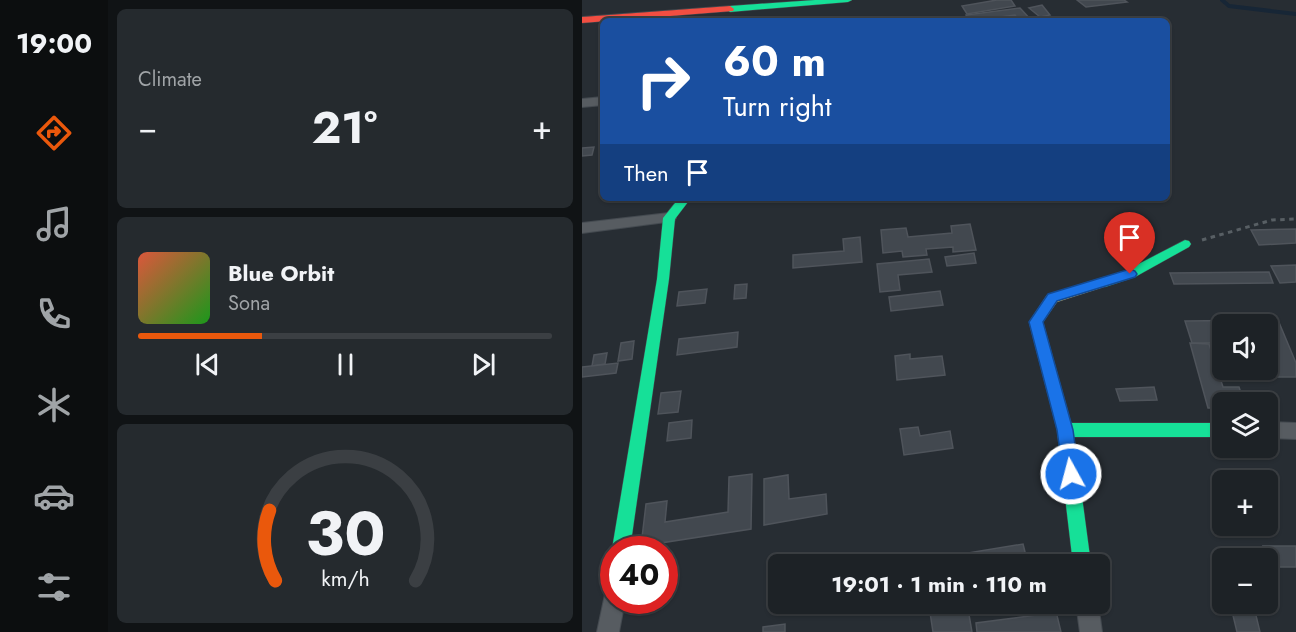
<!DOCTYPE html>
<html lang="en">
<head>
<meta charset="utf-8">
<style>
	body { margin:0; font-family:Jost,sans-serif; background:#252a2e; color:#f1f3f6; height:100vh; display:flex; flex-direction:column; font-size:22px; white-space:nowrap }
	* { box-sizing:border-box; margin:0 }
	p { font-size:20px; color:#a0a4a7 }
	.icon { flex:none; width:33px; height:33px; fill:none; stroke:currentColor; stroke-width:2; stroke-linecap:round; stroke-linejoin:round }
	.map { position:relative; flex:1; overflow:hidden }
	.sheet { display:flex; flex-direction:column; gap:9px; padding:9px; background:#101315; width:474px }
	.sheet>* { flex:none }
	.top-card { position:absolute; left:18px; top:18px; width:570px; height:183px; border-radius:9px; box-shadow:0 2px 4px #0004,0 0 0 2px #3b3f43; background:#1a4fa0; color:#fff; overflow:hidden }
	.buttons { position:absolute; left:630px; top:314px; display:grid; gap:12px }
	.buttons a { display:grid; place-items:center; width:66px; height:66px; border-radius:9px; background:#1d2226; box-shadow:0 2px 4px #0004,0 0 0 2px #3b3f43; font-size:30px }
	.speed { position:absolute; left:18px; top:536px; display:flex; gap:12px; font-size:30px; font-weight:700; text-align:center }
	.speed>* { display:grid; place-content:center; width:78px; height:78px; border-radius:50%; background:#1d2226; box-shadow:0 2px 4px #0004,0 0 0 2px #3b3f43; line-height:1 }
	.speed .limit { border:9px solid #d22; background:#fff; color:#111 }
	.pin { position:absolute; display:grid; place-items:center; width:51px; height:51px; color:#fff; margin:-62px -26px; border-radius:50% 50% 50% 0; rotate:-45deg; box-shadow:0 0 6px #0007 }
	.pin .icon { rotate:45deg }
	.me { position:absolute; width:66px; margin:-33px; rotate:353deg; stroke-linejoin:round; filter:drop-shadow(0 0 4px #0008) }
	.turn { display:flex; align-items:center; gap:21px; height:126px; padding:0 24px; font-size:27px }
	.turn .icon { width:78px; height:78px; stroke-width:2.5 }
	.turn b { display:block; font-size:42px; line-height:51px }
	.then { display:flex; align-items:center; height:57px; padding:0 24px; background:#0003; gap:12px; font-size:22px }
	.big { font-size:45px; font-weight:700; line-height:1.1 }
	.sheet .widget { flex:1; display:flex; flex-direction:column; justify-content:center; gap:9px; min-width:0; padding:0 21px; border-radius:9px; background:#252a2e }
	.sheet .dial { align-items:center; gap:0 }
	.dial svg { height:156px; overflow:visible; fill:none; stroke:#3b3f43; stroke-width:7; stroke-linecap:round; text-anchor:middle }
	.dial text { fill:#f1f3f6; stroke:none }
	.song { display:flex; align-items:center; gap:18px }
	.cover { width:72px; height:72px; border-radius:9px; background:linear-gradient(135deg,hsl(10 70% 55%),hsl(120 70% 35%)) }
	.played { height:6px; border-radius:3px; background:linear-gradient(90deg,#ea580c 30%,#3b3f43 30%) }
	.keys { display:flex; justify-content:space-around; direction:ltr }
	.heat { display:flex; justify-content:space-between; align-items:center; font-size:33px; direction:ltr }
	.trip { position:absolute; left:186px; top:554px; width:342px; height:60px; border-radius:9px; background:#1d2226; box-shadow:0 2px 4px #0004,0 0 0 2px #3b3f43; font-weight:700; line-height:60px; text-align:center }
	main { display:flex; flex:1; min-height:0 }
	.tabs { display:flex; flex-direction:column; width:108px; justify-content:space-around; align-items:center; background:#0c0e0f; color:#a0a4a7 }
	.tabs .icon { width:42px; height:42px }
	.tabs .on { color:#ea580c }
	.tabs b { font-size:27px; color:#f1f3f6 }
	.map>svg:first-child { display:block }
	.lines { fill:none; stroke-linecap:round; stroke-linejoin:round }
	.stream { stroke:#172636; stroke-width:4 }
	.building { fill:#42484f; stroke:#4f545b; stroke-width:1.5 }
	.street-casing { stroke:#444a50; stroke-width:2 }
	.fast-casing { stroke:#444a50; stroke-width:1 }
	.slow-casing { stroke:#444a50; stroke-width:1 }
	.jam-casing { stroke:#444a50; stroke-width:1 }
	.path { stroke:#585f64; stroke-width:3; stroke-dasharray:4.5 4.5; stroke-linecap:butt }
	.street { fill:#575c61; fill-rule:evenodd }
	.fast { fill:#16e098; fill-rule:evenodd }
	.slow { fill:#ffcf43; fill-rule:evenodd }
	.jam { fill:#f24e42; fill-rule:evenodd }
	.route { fill:#1a73e8; stroke:#114b97; stroke-width:1.5 }
</style>
</head>
<body>
<main>
<nav class="tabs">
<b>19:00</b>
<svg class="icon on" aria-label="directions" viewBox="0 0 24 24"><path d="M12 3l9 9-9 9-9-9zM9 14v-3h6M13 9l2 2-2 2"/></svg>
<svg class="icon" aria-label="music" viewBox="0 0 24 24"><path d="M9 18V5l10-2v13"/><circle cx="6" cy="18" r="3"/><circle cx="16" cy="16" r="3"/></svg>
<svg class="icon" aria-label="phone" viewBox="0 0 24 24"><path d="M5 4h4l2 5-3 2q2 4 5 5l2-3 5 2v4C11 20 4 13 5 4z"/></svg>
<svg class="icon" aria-label="climate" viewBox="0 0 24 24"><path d="M12 3v18M4 7l16 10M4 17L20 7"/></svg>
<svg class="icon" aria-label="car" viewBox="0 0 24 24"><path d="M5 17H2v-5l4-1 3-4h7l3 4 3 1v5h-3M9 17h6M6 11h13"/><circle cx="7" cy="17" r="2"/><circle cx="17" cy="17" r="2"/></svg>
<svg class="icon" aria-label="filters" viewBox="0 0 24 24"><path d="M4 7h16M4 17h16"/><circle cx="9" cy="7" r="2"/><circle cx="15" cy="17" r="2"/></svg>
</nav>
<section class="sheet">
<div class="widget"><p>Climate</p>
<div class="heat"><a>−</a><b class="big">21°</b><a>+</a></div>
</div>
<div class="widget">
<div class="song"><i class="cover"></i><div><b>Blue Orbit</b><p>Sona</p></div></div>
<div class="played"></div>
<div class="keys"><svg class="icon" aria-label="previous" viewBox="0 0 24 24"><path d="M18 5L8 12l10 7zM5 5v14"/></svg><svg class="icon" aria-label="pause" viewBox="0 0 24 24"><path d="M8 5v14M16 5v14"/></svg><svg class="icon" aria-label="next" viewBox="0 0 24 24"><path d="M6 5l10 7-10 7zM19 5v14"/></svg></div>
</div>
<div class="widget dial"><svg viewBox="0 0 100 80">
<path d="M14 69A42 42 0 1 1 86 69"/>
<path d="M14 69A42 42 0 0 1 11 33" stroke="#ea580c"/>
<text x="50" y="56" font-size="32" font-weight="700">30</text>
<text x="50" y="72" font-size="11">km/h</text>
</svg></div>
</section>
<div class="map">
<svg width="714" height="632" viewBox="0 0 714 632">
	<rect width="100%" height="100%" fill="#272d33"/>
	<g class="lines">
		<polyline class="stream" points="640,0 647,6 714,14"/>
	</g>
	<g class="building">
		<polygon points="415,0 429,0 433,6 385,14 380,6"/>
		<polygon points="495,0 542,0 545,2 504,7"/>
		<polygon points="460,5 468,15 458,17 447,8"/>
		<polygon points="438,8 450,21 433,21 438,21 433,15 400,19 401,21 387,21 384,15"/>
		<polygon points="12,147 10,155 0,156 0,148"/>
		<polygon points="388,224 394,250 371,252 371,247 344,249 345,255 321,257 320,251 301,253 299,230 324,228 326,237 370,233 369,226"/>
		<polygon points="714,229 714,243 677,245 669,230"/>
		<polygon points="278,237 280,262 211,268 211,255 262,251 261,239"/>
		<polygon points="392,253 394,263 365,266 363,257"/>
		<polygon points="347,259 350,272 316,275 318,290 298,292 295,264"/>
		<polygon points="714,265 714,282 698,283 689,266"/>
		<polygon points="687,272 691,283 592,284 588,273"/>
		<polygon points="165,284 164,298 152,299 153,285"/>
		<polygon points="125,289 123,303 95,306 97,292"/>
		<polygon points="358,291 361,305 309,311 307,297"/>
		<polygon points="696,320 714,363 714,377 695,377 686,354 686,324 640,324 640,343 610,343 603,321"/>
		<polygon points="156,332 155,347 95,355 97,339"/>
		<polygon points="52,341 50,359 36,361 39,343"/>
		<polygon points="608,343 627,344 641,387 657,387 662,402 640,402 640,408 626,408"/>
		<polygon points="25,353 23,364 10,366 12,355"/>
		<polygon points="328,354 328,359 360,356 363,375 315,380 313,356"/>
		<polygon points="36,363 34,373 0,377 0,367"/>
		<polygon points="572,387 575,400 538,401 534,389"/>
		<polygon points="99,391 96,412 76,414 79,393"/>
		<polygon points="110,420 109,438 85,441 87,423"/>
		<polygon points="336,427 338,436 368,431 371,448 322,455 318,429"/>
		<polygon points="170,474 169,529 59,546 64,504 85,501 83,522 146,512 147,477"/>
		<polygon points="206,475 207,499 244,494 245,514 182,525 182,479"/>
		<polygon points="441,544 446,564 344,564 343,560"/>
		<polygon points="681,546 714,546 714,567 688,567"/>
		<polygon points="371,603 385,603 390,632 351,632 347,606"/>
		<polygon points="472,603 479,632 395,632 394,623 454,615 452,606"/>
		<polygon points="648,603 671,603 678,632 655,632"/>
		<polygon points="203,624 203,632 181,632 181,627"/>
	</g>
	<g class="lines">
		<defs>
			<g id="street">
				<polygon points="21,97 21,105 0,107 0,99"/>
				<polygon points="87,213 94,218 92,221 0,233 0,223"/>
				<polygon points="686,422 714,423 714,439 686,438"/>
				<polygon points="32,587 32,600 43,600 37,632 15,632 24,590"/>
				<polygon points="494,603 516,603 520,632 498,632"/>
			</g>
			<g id="fast">
				<polygon points="233,0 270,0 266,2 148,12 144,9 148,6"/>
				<polygon points="97,198 109,198 93,219 87,279 48,549 32,549 32,552 30,549 75,279 81,218"/>
				<polygon points="603,240 607,241 609,244 607,247 553,277 523,287 517,282 518,279 543,271"/>
				<polygon points="483,423 640,423 640,437 492,437 509,564 491,564 475,430 478,425"/>
			</g>
			<polygon id="slow" points="523,277 529,282 528,285 475,302 461,322 491,430 488,435 483,437 478,435 475,430 447,322 465,295"/>
			<polygon id="jam" points="148,6 152,9 151,11 0,23 0,17"/>
		</defs>
		<use href="#street" class="street-casing"/>
		<use href="#fast" class="fast-casing"/>
		<use href="#slow" class="slow-casing"/>
		<use href="#jam" class="jam-casing"/>
		<polyline class="path" points="620,240 690,220 714,219"/>
		<use href="#street" class="street"/>
		<use href="#fast" class="fast"/>
		<use href="#slow" class="slow"/>
		<use href="#jam" class="jam"/>
	</g>
	<polygon class="route" points="548,269 553,271 555,274 553,277 475,301 461,322 491,430 497,474 495,480 489,482 483,480 481,474 475,430 447,322 466,294"/>
</svg>
<div class="buttons">
<a><svg class="icon" aria-label="sound" viewBox="0 0 24 24"><path d="M4 9h4l5-4v14l-5-4H4zM17 9q2 3 0 6"/></svg></a>
<a><svg class="icon" aria-label="layers" viewBox="0 0 24 24"><path d="M12 4l9 5-9 5-9-5zM3 14l9 5 9-5"/></svg></a>
<a>+</a>
<a>−</a>
</div>
<div class="speed"><div class="limit">40</div></div>
<div class="pin" style="left:548px;top:274px;background:#d93025"><svg class="icon" aria-label="arrive" viewBox="0 0 24 24"><path d="M6 21V4h12l-3 4 3 4H6"/></svg></div>
<svg class="me" style="left:489px;top:474px" viewBox="-20 -20 40 40"><circle r="17" fill="#1a73e8" stroke="#fff" stroke-width="3"/><path d="M0-11L8 9 0 5-8 9z" fill="#fff"/></svg>
<div class="trip">19:01 · 1 min · 110 m</div>
<div class="top-card">
<div class="turn"><svg class="icon" aria-label="right" viewBox="0 0 24 24"><path d="M7 20v-9h11M14 6l5 5-5 5"/></svg><div><b>60 m</b>Turn right</div></div>
<div class="then">Then<svg class="icon" aria-label="arrive" viewBox="0 0 24 24"><path d="M6 21V4h12l-3 4 3 4H6"/></svg></div>
</div>
</div>
</main>
</body>
</html>
